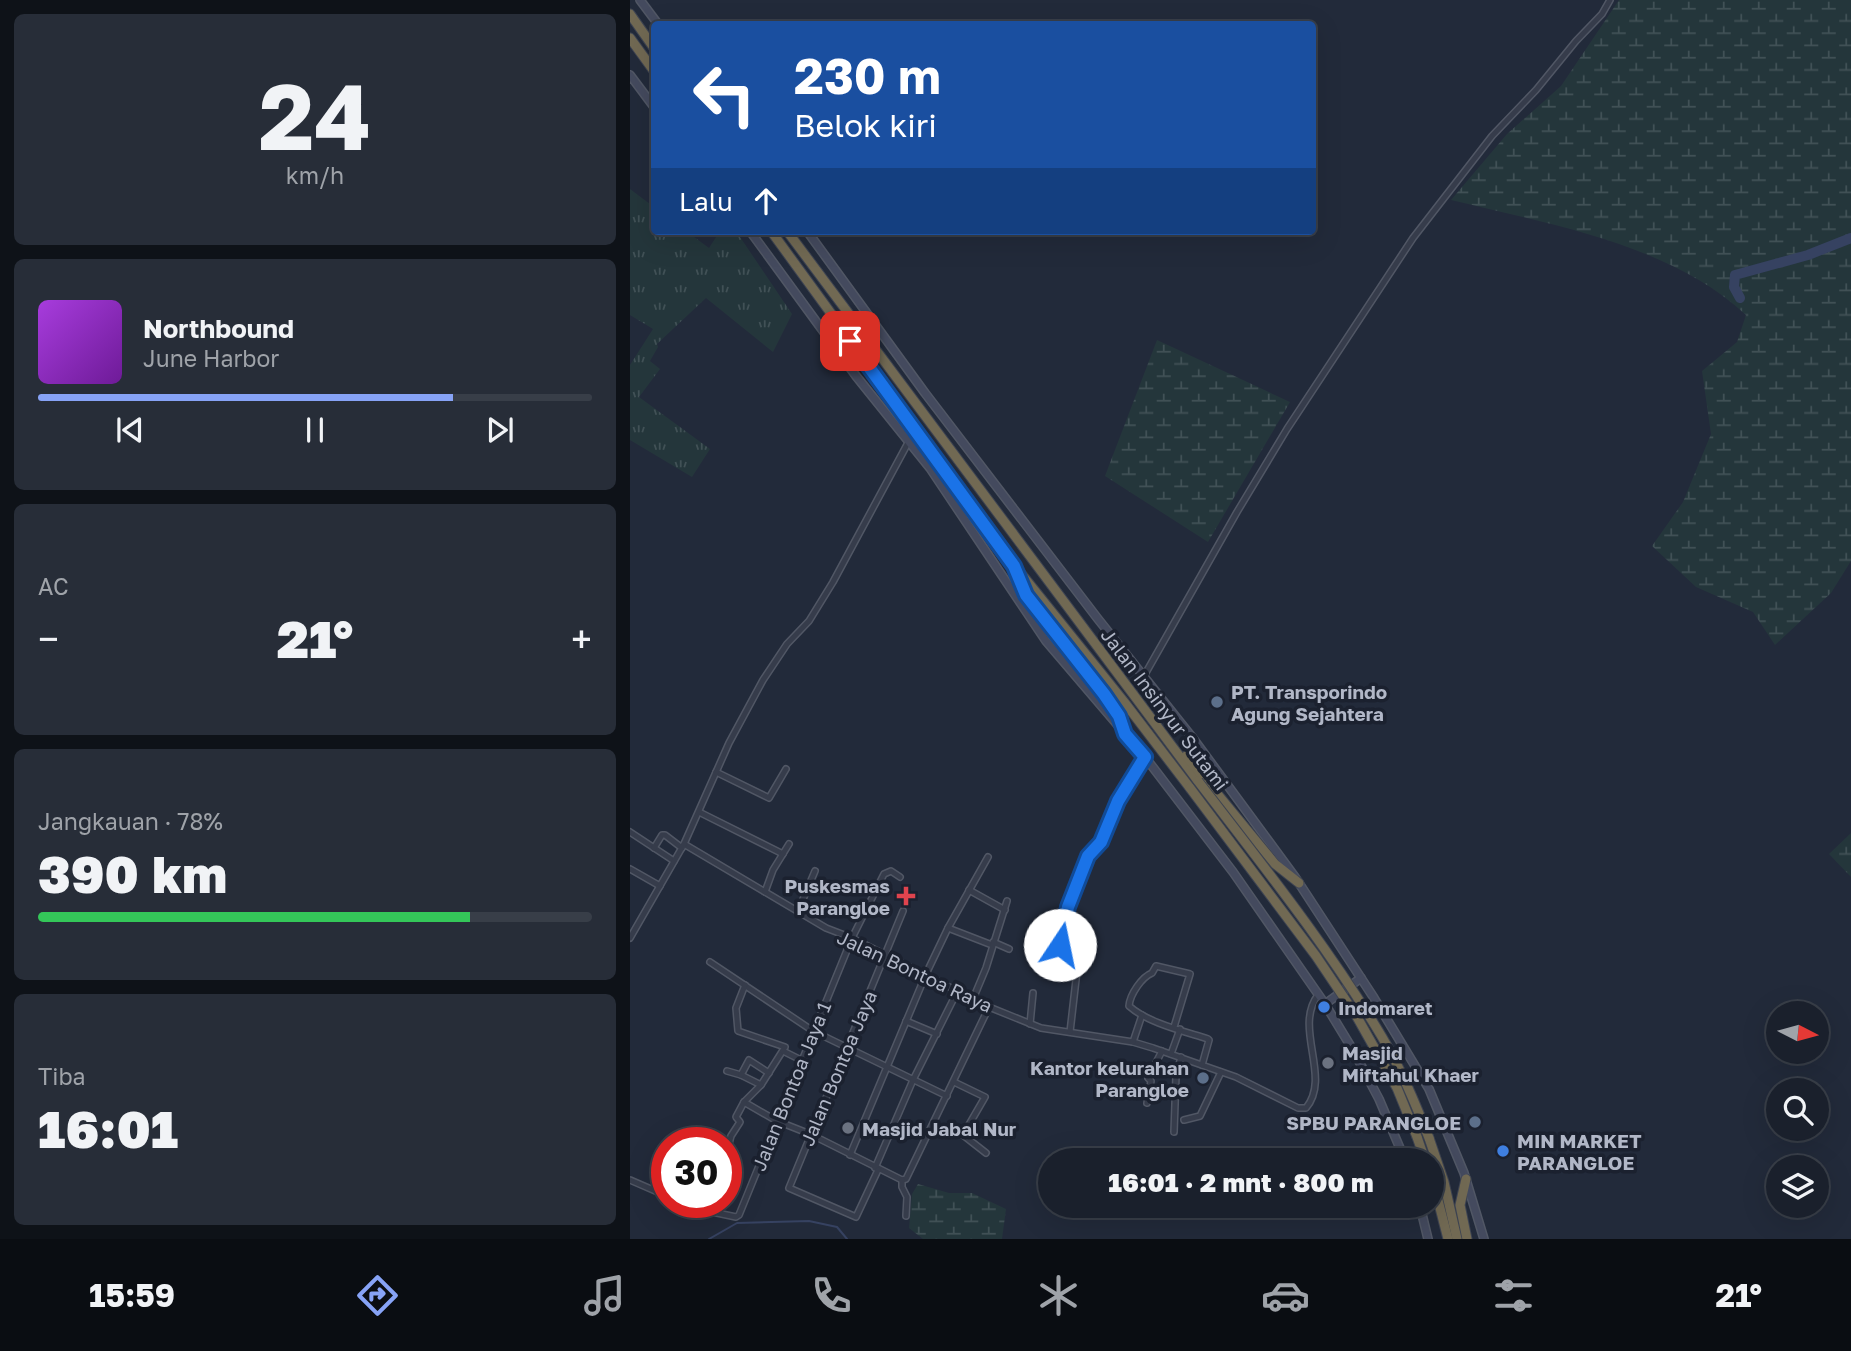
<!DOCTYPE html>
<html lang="id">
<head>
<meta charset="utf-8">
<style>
	body { margin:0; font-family:"Golos Text",sans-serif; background:#272d38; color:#f1f3f6; height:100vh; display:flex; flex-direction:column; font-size:26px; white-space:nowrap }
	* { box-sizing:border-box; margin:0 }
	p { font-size:23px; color:#9fa3a9 }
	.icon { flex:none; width:38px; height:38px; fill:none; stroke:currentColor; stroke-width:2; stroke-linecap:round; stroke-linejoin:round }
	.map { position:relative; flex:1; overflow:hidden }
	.details { display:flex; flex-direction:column; gap:14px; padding:14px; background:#0e1218; width:630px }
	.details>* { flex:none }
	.top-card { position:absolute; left:21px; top:21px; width:665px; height:214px; border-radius:7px; box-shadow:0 7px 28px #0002,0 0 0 2px #383e48; background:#1a4fa0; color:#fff; overflow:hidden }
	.needle { width:46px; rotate:96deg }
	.buttons { position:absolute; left:1136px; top:1001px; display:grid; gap:14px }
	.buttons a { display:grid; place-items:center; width:63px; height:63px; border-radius:50%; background:#1a202c; box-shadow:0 7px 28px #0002,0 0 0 2px #383e48; font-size:35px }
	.speed { position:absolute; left:21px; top:1127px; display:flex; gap:14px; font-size:35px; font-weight:700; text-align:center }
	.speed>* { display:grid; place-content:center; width:91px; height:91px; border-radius:50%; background:#1a202c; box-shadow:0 7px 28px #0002,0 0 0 2px #383e48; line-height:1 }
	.speed .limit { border:10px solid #d22; background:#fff; color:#111 }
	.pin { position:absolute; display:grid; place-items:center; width:60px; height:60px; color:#fff; margin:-30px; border-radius:14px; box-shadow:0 4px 10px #0006 }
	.me { position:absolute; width:77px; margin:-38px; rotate:11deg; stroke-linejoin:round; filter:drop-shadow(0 0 5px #0008) }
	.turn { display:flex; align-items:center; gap:24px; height:147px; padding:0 28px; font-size:32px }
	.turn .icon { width:91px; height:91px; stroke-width:2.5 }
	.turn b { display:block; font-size:49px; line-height:60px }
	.then { display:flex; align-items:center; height:66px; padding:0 28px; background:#0003; gap:14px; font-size:26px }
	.big { font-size:52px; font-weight:800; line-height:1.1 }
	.details .card { flex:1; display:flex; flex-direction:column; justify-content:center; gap:10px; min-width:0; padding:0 24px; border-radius:10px; background:#272d38 }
	.details .dial { align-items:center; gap:0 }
	.dial b { font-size:91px; line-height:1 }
	.song { display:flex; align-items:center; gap:21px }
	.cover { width:84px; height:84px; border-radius:10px; background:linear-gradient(135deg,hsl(280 70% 55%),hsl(280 70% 35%)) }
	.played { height:7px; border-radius:4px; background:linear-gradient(90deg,#87a3f6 75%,#383e48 75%) }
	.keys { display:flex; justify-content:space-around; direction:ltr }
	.heat { display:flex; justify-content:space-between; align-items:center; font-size:38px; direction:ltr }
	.charge { height:10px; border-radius:5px; background:linear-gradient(90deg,#34c759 78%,#383e48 0) }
	.trip { position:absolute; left:408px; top:1148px; width:406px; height:70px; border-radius:35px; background:#1a202c; box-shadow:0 7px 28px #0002,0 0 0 2px #383e48; font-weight:800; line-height:70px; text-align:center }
	.tab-bar { display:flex; height:112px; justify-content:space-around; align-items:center; background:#0a0d12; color:#9fa3a9 }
	.tab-bar .icon { width:49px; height:49px }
	.tab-bar .active { color:#87a3f6 }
	.tab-bar b { font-size:32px; color:#f1f3f6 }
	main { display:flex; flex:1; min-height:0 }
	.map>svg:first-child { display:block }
	.grass { fill:url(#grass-tufts) }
	.wetland { fill:url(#wetland-marsh) }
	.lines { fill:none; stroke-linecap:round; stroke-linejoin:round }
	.stream { stroke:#364261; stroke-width:2 }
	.river { stroke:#364261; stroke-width:10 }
	.street-casing { stroke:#515765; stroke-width:8 }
	.secondary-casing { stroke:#515765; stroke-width:10 }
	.highway-casing { stroke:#3e4452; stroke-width:11 }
	.street { stroke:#363c4b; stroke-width:5 }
	.secondary { stroke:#444a5e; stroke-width:7 }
	.highway { stroke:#716953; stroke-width:9 }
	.highway-bridge-casing { stroke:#3e4452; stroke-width:11; stroke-linecap:butt }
	.highway-bridge { stroke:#716953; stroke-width:9 }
	.route-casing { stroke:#114b97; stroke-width:18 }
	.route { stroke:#1a73e8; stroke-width:12 }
	.service-dot { fill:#5c6f8a; stroke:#1b212f; stroke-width:2.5 }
	.health-dot { fill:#e0444e; stroke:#1b212f; stroke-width:2.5 }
	.shop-dot { fill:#3f7fe0; stroke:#1b212f; stroke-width:2.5 }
	.worship-dot { fill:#6b7280; stroke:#1b212f; stroke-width:2.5 }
	.labels { text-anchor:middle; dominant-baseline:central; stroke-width:7; stroke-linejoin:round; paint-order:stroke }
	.poi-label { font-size:19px; font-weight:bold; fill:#b1b7c7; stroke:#1b212f; text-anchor:start }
	.street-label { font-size:19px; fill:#b1b7c7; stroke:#1b212f }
</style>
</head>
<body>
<main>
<section class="details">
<div class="card dial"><b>24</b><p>km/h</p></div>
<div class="card">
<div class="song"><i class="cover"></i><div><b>Northbound</b><p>June Harbor</p></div></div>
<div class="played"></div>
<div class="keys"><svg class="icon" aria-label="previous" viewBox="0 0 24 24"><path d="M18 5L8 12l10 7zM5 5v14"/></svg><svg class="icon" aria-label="pause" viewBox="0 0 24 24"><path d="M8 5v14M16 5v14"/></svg><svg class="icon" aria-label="next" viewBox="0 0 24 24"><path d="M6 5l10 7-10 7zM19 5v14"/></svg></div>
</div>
<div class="card"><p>AC</p>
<div class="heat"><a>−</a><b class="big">21°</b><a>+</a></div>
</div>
<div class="card"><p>Jangkauan · 78%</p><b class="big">390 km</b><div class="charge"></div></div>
<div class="card"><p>Tiba</p><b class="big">16:01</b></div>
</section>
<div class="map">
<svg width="1221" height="1239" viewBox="0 0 1221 1239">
	<defs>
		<pattern id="grass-tufts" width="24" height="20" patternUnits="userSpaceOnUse" patternTransform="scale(1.75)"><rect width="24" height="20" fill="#24363b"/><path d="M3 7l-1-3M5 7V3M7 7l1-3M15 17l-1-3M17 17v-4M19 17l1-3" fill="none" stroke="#415156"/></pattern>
		<pattern id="wetland-marsh" width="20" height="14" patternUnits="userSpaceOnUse" patternTransform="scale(1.75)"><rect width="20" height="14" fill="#24363b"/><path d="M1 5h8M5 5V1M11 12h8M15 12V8" fill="none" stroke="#415156"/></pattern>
	</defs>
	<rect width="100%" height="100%" fill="#222a3a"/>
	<polygon class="grass" points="0,189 24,207 24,231 56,231 79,248 90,231 106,231 162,314 143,352 76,298 27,344 28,347 20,361 30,369 9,397 80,449 62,477 0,440 0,365 23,329 0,315"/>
	<g class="wetland">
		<path d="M989,0H1221V561L1201,593L1145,645L1123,612L1066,587L1022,546L1053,502L1081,434L1072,371L1107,342L1116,315C1040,244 919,224 821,200L877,134L931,86Z"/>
		<polygon points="527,340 660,402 578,542 475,476"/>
		<polygon points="1221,833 1221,877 1199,854"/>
		<polygon points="288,1184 319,1193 342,1193 376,1209 372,1239 293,1239 279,1228 282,1194"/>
	</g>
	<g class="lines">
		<polyline class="stream" points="79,1239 107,1223 179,1221 207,1227 217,1239"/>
		<polyline class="river" points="1110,298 1104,287 1105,275 1178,255 1221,238"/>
		<defs>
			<g id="street">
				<polyline points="514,676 607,512 657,429 783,238 862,136 906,90 946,41 972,14 980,0"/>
				<polyline points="86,772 139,798 156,769"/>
				<polyline points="69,812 153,854"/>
				<polyline points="0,832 44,861"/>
				<path d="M54,844L196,928L222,938L359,1007L411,1028L503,1042L523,1048L606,1077L668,1108H676C702,1077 663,1028 688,995"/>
				<polyline points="24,848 32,835 35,835 52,848"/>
				<polyline points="0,869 30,886"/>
				<polyline points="339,890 375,910"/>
				<polyline points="135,892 143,870 159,844"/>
				<polyline points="168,911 185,871"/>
				<polyline points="318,928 362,945"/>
				<polyline points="0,938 54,844 99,743 133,680 157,644 179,621 203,582 279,441"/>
				<polyline points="363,942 379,949"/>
				<polyline points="80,962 183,1031 317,1096"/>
				<polyline points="115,985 106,1008 108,1031 155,1047 131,1085 114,1102 147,1121 180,1134 272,1180 276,1179 359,1007"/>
				<polyline points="343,999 356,968 377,901"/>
				<polyline points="276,1021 307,1034"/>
				<polyline points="400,1024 403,993"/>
				<path d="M544,1027L560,974L526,966L522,973C512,977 500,994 499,1006C518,1023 553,1031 578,1039L579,1040L572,1065"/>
				<polyline points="440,1032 447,971 430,945 438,907 458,856 471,842 488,801 515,757"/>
				<polyline points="503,1042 512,1015"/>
				<polyline points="153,1051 171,1060"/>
				<polyline points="541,1054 550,1029"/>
				<polyline points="97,1071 111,1075 131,1085"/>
				<polyline points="111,1075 119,1060 139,1073"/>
				<polyline points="324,1082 355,1097 333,1135 356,1153"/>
				<polyline points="517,1103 521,1081 518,1078 532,1051"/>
				<polyline points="554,1120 570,1116 591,1072"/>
				<polyline points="544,1132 546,1076 551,1057"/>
				<polyline points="96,1155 101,1136 110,1122 106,1117 114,1102"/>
				<polyline points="220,1155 296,974 318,928 358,857"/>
				<polyline points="245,1168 283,1080 328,990"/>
				<polyline points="248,1170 226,1217 159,1188 273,911"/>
				<polyline points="0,1180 37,1196"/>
				<polyline points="272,1180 272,1187 277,1197 276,1216"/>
				<polyline points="50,1202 68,1209 106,1217 109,1215 222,938 254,874 261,871 270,877"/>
			</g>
			<g id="secondary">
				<polyline points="10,0 28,24"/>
				<polyline points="0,75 24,107"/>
				<polyline points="120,231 226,376 300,468 416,641 515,757 603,872 695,1004 723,1050 749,1099 775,1160"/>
				<polyline points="177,231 295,393 468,619 562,737 665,877 744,998 799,1089 834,1173 854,1239"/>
				<polyline points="695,1004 731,978"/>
				<polyline points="790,1206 798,1239"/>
			</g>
			<g id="highway">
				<polyline points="0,14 24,48"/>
				<polyline points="0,38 24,71"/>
				<polyline points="141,231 385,566 495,703 560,788"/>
				<polyline points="157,231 568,781"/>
				<polyline points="388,574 396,595 490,716 495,734"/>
				<polyline points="556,756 645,864 669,883"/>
				<polyline points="787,1137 795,1160"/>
				<polyline points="799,1138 814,1182 827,1239"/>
				<polyline points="802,1177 818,1239"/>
				<polyline points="836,1179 830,1205 837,1239"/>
			</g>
		</defs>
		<use href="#street" class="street-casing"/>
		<use href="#secondary" class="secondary-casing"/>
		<use href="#highway" class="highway-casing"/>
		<use href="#street" class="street"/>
		<use href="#secondary" class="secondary"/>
		<use href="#highway" class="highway"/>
		<defs>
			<g id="highway-bridge">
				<path d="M568,781C631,863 699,948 752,1037C771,1069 785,1103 799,1138"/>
				<polyline points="560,788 686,956 727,1017 767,1088 787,1137"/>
			</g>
		</defs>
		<use href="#highway-bridge" class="highway-bridge-casing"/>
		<use href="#highway-bridge" class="highway-bridge"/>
	</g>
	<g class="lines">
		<defs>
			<polyline id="route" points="220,341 384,566 396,595 474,694 489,716 495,734 515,757 488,801 471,842 458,856 438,907 430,945"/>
		</defs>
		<use href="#route" class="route-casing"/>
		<use href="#route" class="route"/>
	</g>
	<g class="service-dot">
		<circle cx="587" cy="702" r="7"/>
		<circle cx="573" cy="1078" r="7"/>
		<circle cx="845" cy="1122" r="7"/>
	</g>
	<path class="health-dot" d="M272.5 885.5h7v7h7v7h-7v7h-7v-7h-7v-7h7z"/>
	<g class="shop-dot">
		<circle cx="694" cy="1007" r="7"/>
		<circle cx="873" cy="1151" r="7"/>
	</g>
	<g class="worship-dot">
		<circle cx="698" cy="1063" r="7"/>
		<circle cx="218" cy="1128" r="7"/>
	</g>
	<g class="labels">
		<g class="poi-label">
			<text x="601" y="691">PT. Transporindo<tspan x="601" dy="22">Agung Sejahtera</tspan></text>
			<text x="260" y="885" text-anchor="end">Puskesmas<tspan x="260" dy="22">Parangloe</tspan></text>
			<text x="708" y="1007">Indomaret</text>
			<text x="712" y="1052">Masjid<tspan x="712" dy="22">Miftahul Khaer</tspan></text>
			<text x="559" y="1067" text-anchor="end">Kantor kelurahan<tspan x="559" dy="22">Parangloe</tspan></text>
			<text x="831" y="1122" text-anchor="end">SPBU PARANGLOE</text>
			<text x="232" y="1128">Masjid Jabal Nur</text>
			<text x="887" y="1140">MIN MARKET<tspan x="887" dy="22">PARANGLOE</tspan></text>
		</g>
		<g class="street-label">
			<text transform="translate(535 709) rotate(53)">Jalan Insinyur Sutami</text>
			<text transform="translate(285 971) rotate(25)">Jalan Bontoa Raya</text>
			<text transform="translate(208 1068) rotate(-67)">Jalan Bontoa Jaya</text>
			<text transform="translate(161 1086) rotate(-68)">Jalan Bontoa Jaya 1</text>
		</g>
	</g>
</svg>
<div class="buttons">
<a><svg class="needle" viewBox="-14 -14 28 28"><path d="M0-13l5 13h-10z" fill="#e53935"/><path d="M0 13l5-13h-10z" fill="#9fa3a9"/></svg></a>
<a><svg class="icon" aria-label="search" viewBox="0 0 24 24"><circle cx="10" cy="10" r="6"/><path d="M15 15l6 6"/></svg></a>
<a><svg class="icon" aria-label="layers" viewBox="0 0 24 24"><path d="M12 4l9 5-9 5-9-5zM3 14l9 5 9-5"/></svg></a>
</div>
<div class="speed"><div class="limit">30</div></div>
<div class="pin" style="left:220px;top:341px;background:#d93025"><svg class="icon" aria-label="arrive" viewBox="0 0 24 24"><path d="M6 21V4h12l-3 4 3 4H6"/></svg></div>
<svg class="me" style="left:430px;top:945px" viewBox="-20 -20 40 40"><circle r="19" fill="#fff"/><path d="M0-13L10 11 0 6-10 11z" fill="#1a73e8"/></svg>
<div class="trip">16:01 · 2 mnt · 800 m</div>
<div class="top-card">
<div class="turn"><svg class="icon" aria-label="left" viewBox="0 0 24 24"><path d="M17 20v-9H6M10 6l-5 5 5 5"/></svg><div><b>230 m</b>Belok kiri</div></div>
<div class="then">Lalu<svg class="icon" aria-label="ahead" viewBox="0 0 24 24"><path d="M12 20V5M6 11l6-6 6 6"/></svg></div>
</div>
</div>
</main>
<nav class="tab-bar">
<b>15:59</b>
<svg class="icon active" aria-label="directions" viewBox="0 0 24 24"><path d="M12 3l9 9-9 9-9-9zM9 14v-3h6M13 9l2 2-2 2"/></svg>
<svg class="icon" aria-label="music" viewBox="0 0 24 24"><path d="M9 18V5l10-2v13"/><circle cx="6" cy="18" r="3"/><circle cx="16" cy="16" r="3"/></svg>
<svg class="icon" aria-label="phone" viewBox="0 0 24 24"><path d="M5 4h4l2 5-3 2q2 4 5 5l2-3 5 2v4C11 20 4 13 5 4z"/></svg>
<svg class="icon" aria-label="climate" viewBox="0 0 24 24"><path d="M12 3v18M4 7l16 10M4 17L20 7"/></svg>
<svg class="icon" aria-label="car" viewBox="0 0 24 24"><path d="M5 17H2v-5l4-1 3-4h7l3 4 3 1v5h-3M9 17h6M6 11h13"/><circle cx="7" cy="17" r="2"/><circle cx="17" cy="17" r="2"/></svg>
<svg class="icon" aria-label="filters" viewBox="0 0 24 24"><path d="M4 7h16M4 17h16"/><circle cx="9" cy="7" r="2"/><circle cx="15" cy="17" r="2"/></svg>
<b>21°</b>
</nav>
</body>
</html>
